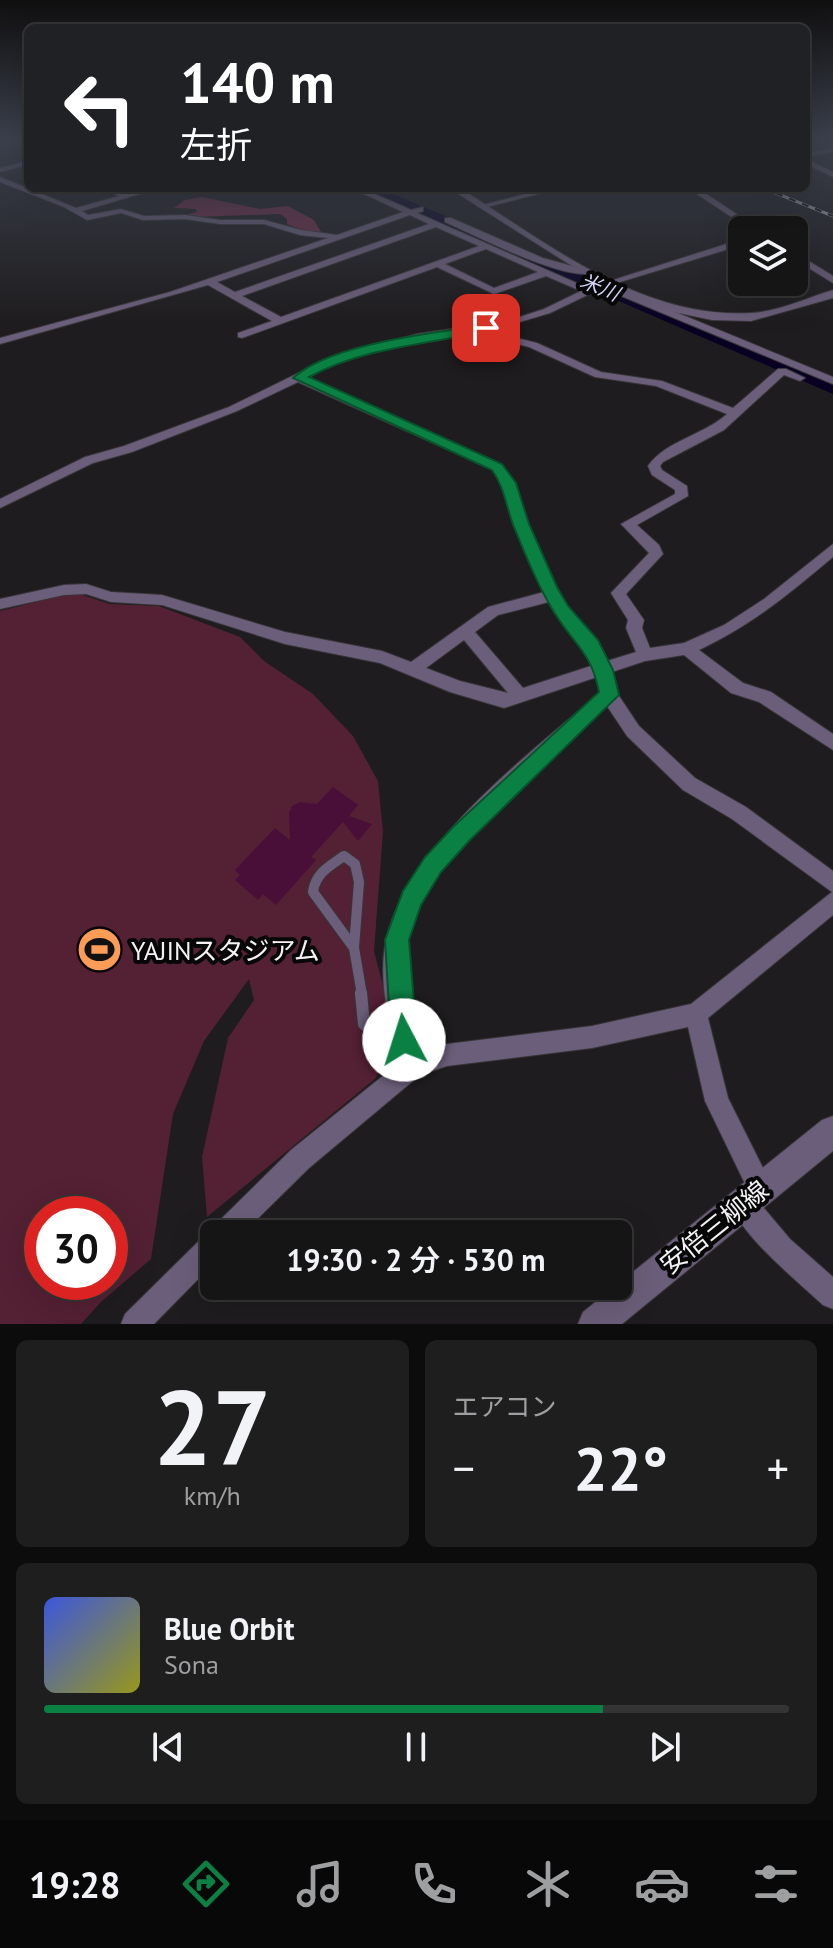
<!DOCTYPE html>
<html lang="ja">
<head>
<meta charset="utf-8">
<style>
	body { margin:0; font-family:"PT Sans","Noto Sans JP",sans-serif; background:#1f1e1f; color:#f1f3f6; height:100vh; display:flex; flex-direction:column; font-size:30px; white-space:nowrap }
	* { box-sizing:border-box; margin:0 }
	p { font-size:26px; color:#9e9fa1 }
	.icon { flex:none; width:44px; height:44px; fill:none; stroke:currentColor; stroke-width:2; stroke-linecap:round; stroke-linejoin:round }
	.map { position:relative; height:1324px; overflow:hidden }
	.side { display:flex; flex-direction:column; gap:16px; padding:16px; background:#0c0c0c; flex:1 }
	.side>* { flex:none }
	.hud { position:absolute; left:24px; top:24px; width:786px; height:168px; border-radius:12px; box-shadow:0 8px 32px #0002,0 0 0 2px #353435; background:#202124; color:#fff; overflow:hidden }
	.fabs { position:absolute; left:728px; top:216px; display:grid; gap:16px }
	.fabs a { display:grid; place-items:center; width:80px; height:80px; border-radius:12px; background:#161516; box-shadow:0 8px 32px #0002,0 0 0 2px #353435; font-size:40px }
	.speed { position:absolute; left:24px; top:1196px; display:flex; gap:16px; font-size:40px; font-weight:700; text-align:center }
	.speed>* { display:grid; place-content:center; width:104px; height:104px; border-radius:50%; background:#161516; box-shadow:0 8px 32px #0002,0 0 0 2px #353435; line-height:1 }
	.speed .limit { border:12px solid #d22; background:#fff; color:#111 }
	.pin { position:absolute; display:grid; place-items:center; width:68px; height:68px; color:#fff; margin:-34px; border-radius:16px; box-shadow:0 4px 12px #0006 }
	.me { position:absolute; width:88px; margin:-44px; rotate:355deg; stroke-linejoin:round; filter:drop-shadow(0 0 6px #0008) }
	.turn { display:flex; align-items:center; gap:28px; height:168px; padding:0 24px; font-size:36px }
	.turn .icon { width:104px; height:104px; stroke-width:2.5 }
	.turn b { display:block; font-size:56px; line-height:68px }
	.big { font-size:60px; font-weight:600; line-height:1.1 }
	.side .tile { flex:1; display:flex; flex-direction:column; justify-content:center; gap:12px; min-width:0; padding:0 28px; border-radius:12px; background:#1f1e1f }
	.side .dial { align-items:center; gap:0 }
	.dial b { font-size:104px; line-height:1 }
	.song { display:flex; align-items:center; gap:24px }
	.cover { width:96px; height:96px; border-radius:12px; background:linear-gradient(135deg,hsl(230 70% 55%),hsl(60 70% 35%)) }
	.played { height:8px; border-radius:4px; background:linear-gradient(90deg,#0b8043 75%,#353435 75%) }
	.keys { display:flex; justify-content:space-around; direction:ltr }
	.heat { display:flex; justify-content:space-between; align-items:center; font-size:44px; direction:ltr }
	.side .tiles { flex:1; display:grid; gap:16px; grid-template-columns:1fr 1fr }
	.tile:last-child { grid-column:span 2 }
	.trip { position:absolute; left:200px; top:1220px; width:432px; height:80px; border-radius:12px; background:#161516; box-shadow:0 8px 32px #0002,0 0 0 2px #353435; font-weight:600; line-height:80px; text-align:center }
	.tab-bar { display:flex; height:128px; justify-content:space-around; align-items:center; background:#090809; color:#9e9fa1 }
	.tab-bar .icon { width:56px; height:56px }
	.tab-bar .selected { color:#0b8043 }
	.tab-bar b { font-size:36px; color:#f1f3f6 }
	.map>svg:first-child { display:block }
	.green { fill:#542033; fill-rule:evenodd }
	.forest { fill:#722c46 }
	.lines { fill:none; stroke-linecap:round; stroke-linejoin:round }
	.river { fill:#070023; fill-rule:evenodd }
	.building { fill:#4a0f39 }
	.service-far1-casing { stroke:#383638; stroke-width:12 }
	.service-casing { stroke:#383638; stroke-width:14 }
	.minor-casing { stroke:#383638; stroke-width:2 }
	.tertiary-casing { stroke:#383638; stroke-width:2 }
	.service-far1 { stroke:#6b5e7a; stroke-width:10 }
	.service { stroke:#6b5e7a; stroke-width:12 }
	.minor { fill:#6b5e7a; fill-rule:evenodd }
	.tertiary { fill:#6b5e7a; fill-rule:evenodd }
	.rail-casing { stroke:#b1afb1; stroke-width:3 }
	.rail { stroke:#070707; stroke-width:2; stroke-dasharray:7; stroke-linecap:butt }
	.route { fill:#0b8043; stroke:#07532c; stroke-width:2 }
	.labels { text-anchor:middle; dominant-baseline:central; stroke-width:8; stroke-linejoin:round; paint-order:stroke }
	.far-water-label { font-size:20px; font-style:italic; fill:#d3d2f9; stroke:#070707 }
	.near-poi-label { font-size:26px; fill:#f4f2f4; stroke:#070707; text-anchor:start }
	.near-street-label { font-size:26px; fill:#f4f2f4; stroke:#070707 }
</style>
</head>
<body>
<div class="map">
<svg width="833" height="1324" viewBox="0 0 833 1324">
	<rect width="100%" height="100%" fill="#1e1c1e"/>
	<path class="green" d="M64,595H82L110,604L159,606L240,637L264,661L313,694L353,736L378,781L383,832L374,951L394,1028L376,1078L207,1217L202,1157L228,1038L254,1000L249,979L204,1041L173,1114L151,1259L101,1302L81,1324H0V611ZM42,1214H110V1282H42Z"/>
	<polygon class="forest" points="202,197 260,209 288,206 314,220 321,232 304,231 287,224 287,219 280,214 195,217 188,214 197,212 196,209 174,208 185,200"/>
	<g class="lines">
		<polygon class="river" points="358,188 379,188 833,379 833,394"/>
	</g>
	<polygon class="building" points="333,787 358,805 349,816 372,824 358,841 343,822 311,857 316,860 276,905 263,894 258,900 235,880 240,875 235,870 275,828 290,840 289,813 292,806 300,802 317,804"/>
	<g class="lines">
		<defs>
			<path id="service-far1" d="M354,947L359,882L355,864L344,856C329,866 315,874 313,892L354,948L362,995"/>
			<polyline id="service" points="361,993 364,1024 403,1058"/>
			<g id="minor">
				<polygon points="833,148 833,152 806,157 806,153"/>
				<polygon points="806,159 833,172 833,177 806,164"/>
				<polygon points="28,161 28,165 0,172 0,168"/>
				<path d="M0,177L76,208L119,196L103,188C112,188 116,191 124,192C134,194 149,188 160,188L82,211L88,215L121,209L144,216L185,215L220,220H264L301,230L337,235L403,212L351,188H361L411,210L423,207V211L417,213L588,288L742,239V245L610,285L833,377V384L602,288L550,313L496,329L513,337L537,343L601,372L662,381L733,408L778,369H786L805,378L800,381L784,375L724,430L663,462L660,466L662,470L687,486L688,496L637,525L659,545L663,554L626,594L644,620L642,628L650,648L684,643L724,625L764,599L833,544V557C789,594 752,625 699,650L743,683L771,692L833,734V750L759,702L731,693L684,655L645,661L612,672L617,693L639,726L695,778L746,807L833,871V915L708,1018L728,1098L774,1190L770,1199L761,1203L758,1201L790,1239L833,1277V1309L823,1305C795,1279 745,1239 730,1204L734,1195L743,1191L750,1194L705,1101L688,1027L592,1048L447,1066L420,1075L309,1168L242,1234H214V1263L154,1324H121L125,1314L205,1235L212,1232L215,1225L291,1150L400,1062C388,1025 378,979 386,940C406,847 530,753 600,693L597,677L504,708L450,692L380,663L285,644L162,605L111,602L86,594L64,595L0,609V599L64,585L86,584L111,592L162,595L285,632L382,651L411,662L488,607L544,592L514,524L503,483L493,470L298,382L237,411L132,452L93,463L0,508V499L85,457L124,446L229,407L325,360L417,334L507,321L544,309L581,291L546,276L494,294L437,267L242,338L238,337V333L272,321L208,285L0,344V338L170,292L328,238L300,235L264,224H220L185,219L143,220L121,213L87,220L64,207L0,182ZM410,215L429,224L235,292L217,282ZM436,227L479,246L281,317L242,296ZM486,249L538,272L494,288L445,264ZM483,331L505,341L529,347L595,377L656,386L727,414C704,435 665,441 648,466L652,475L675,490V494L621,524L649,553L611,593L628,620L626,628L636,652L607,661L597,641L567,607L556,587L528,524L515,483L501,464L306,377C362,350 423,339 483,331ZM549,602C562,625 582,642 594,665L523,688L475,632L498,615ZM464,640L508,693L460,681L426,668ZM607,706L627,736L683,790L732,819L832,892L691,1004L592,1026L447,1044L420,1052C410,1018 402,979 407,943C420,862 547,759 607,706Z"/>
				<polygon points="548,188 562,188 483,208 479,206"/>
				<polygon points="688,188 697,188 761,230 751,230"/>
				<path d="M445,218H451L543,258L594,272C569,284 473,234 445,222Z"/>
				<polygon points="794,252 833,276 833,283 794,259"/>
			</g>
			<g id="tertiary">
				<path d="M449,188H460C546,243 642,319 750,313C778,312 806,298 833,290V298L751,321L712,320L669,311L591,278Z"/>
				<polygon points="833,1116 833,1151 622,1324 578,1324 583,1312 822,1120"/>
			</g>
		</defs>
		<use href="#service-far1" class="service-far1-casing"/>
		<use href="#service" class="service-casing"/>
		<use href="#minor" class="minor-casing"/>
		<use href="#tertiary" class="tertiary-casing"/>
		<use href="#service-far1" class="service-far1"/>
		<use href="#service" class="service"/>
		<use href="#minor" class="minor"/>
		<use href="#tertiary" class="tertiary"/>
		<defs>
			<polyline id="rail" points="763,188 833,216"/>
		</defs>
		<use href="#rail" class="rail-casing"/>
		<use href="#rail" class="rail"/>
	</g>
	<linearGradient id="sky" x2="0" y2="1"><stop stop-color="#100f10"/><stop offset="0.43" stop-color="#3b404c"/><stop offset="1" stop-color="#3b404c" stop-opacity="0"/></linearGradient>
	<rect width="833" height="323" fill="url(#sky)"/>
	<path class="route" d="M486,325L492,328L490,331C428,344 365,347 309,377L502,464L516,483L529,524L557,587L568,606L598,640L613,670L619,695L470,840L441,872L421,905L409,940L417,1040L413,1049L404,1053L394,1049L391,1040L385,940L403,891L425,857L454,826L599,692C591,651 574,645 554,612C538,586 526,556 514,527C506,507 505,488 492,470L293,378C331,343 434,333 486,325Z"/>
	<defs>
		<symbol id="stadium-disc" viewBox="-11 -11 22 22"><circle r="9.5" fill="#fd9c56" stroke="#070707"/><path d="M0-5a6.5 5 0 1 0 0 10a6.5 5 0 1 0 0-10ZM-3.5-1.8h7v3.6h-7Z" fill="#111"/></symbol>
	</defs>
	<g fill-rule="evenodd">
		<use href="#stadium-disc" x="74" y="924" width="51" height="51"/>
	</g>
	<g class="labels">
		<g class="far-water-label">
			<text transform="translate(600 287) rotate(23)">米川</text>
		</g>
		<g class="near-poi-label">
			<text x="131" y="950">YAJINスタジアム</text>
		</g>
		<g class="near-street-label">
			<text transform="translate(714 1227) rotate(-39)">安倍三柳線</text>
		</g>
	</g>
</svg>
<div class="fabs">
<a><svg class="icon" aria-label="layers" viewBox="0 0 24 24"><path d="M12 4l9 5-9 5-9-5zM3 14l9 5 9-5"/></svg></a>
</div>
<div class="speed"><div class="limit">30</div></div>
<div class="pin" style="left:486px;top:328px;background:#d93025"><svg class="icon" aria-label="arrive" viewBox="0 0 24 24"><path d="M6 21V4h12l-3 4 3 4H6"/></svg></div>
<svg class="me" style="left:404px;top:1040px" viewBox="-20 -20 40 40"><circle r="19" fill="#fff"/><path d="M0-13L10 11 0 6-10 11z" fill="#0b8043"/></svg>
<div class="trip">19:30 · 2 分 · 530 m</div>
<div class="hud">
<div class="turn"><svg class="icon" aria-label="left" viewBox="0 0 24 24"><path d="M17 20v-9H6M10 6l-5 5 5 5"/></svg><div><b>140 m</b>左折</div></div>
</div>
</div>
<section class="side">
<div class="tiles">
<div class="tile dial"><b>27</b><p>km/h</p></div>
<div class="tile"><p>エアコン</p>
<div class="heat"><a>−</a><b class="big">22°</b><a>+</a></div>
</div>
<div class="tile">
<div class="song"><i class="cover"></i><div><b>Blue Orbit</b><p>Sona</p></div></div>
<div class="played"></div>
<div class="keys"><svg class="icon" aria-label="previous" viewBox="0 0 24 24"><path d="M18 5L8 12l10 7zM5 5v14"/></svg><svg class="icon" aria-label="pause" viewBox="0 0 24 24"><path d="M8 5v14M16 5v14"/></svg><svg class="icon" aria-label="next" viewBox="0 0 24 24"><path d="M6 5l10 7-10 7zM19 5v14"/></svg></div>
</div>
</div>
</section>
<nav class="tab-bar">
<b>19:28</b>
<svg class="icon selected" aria-label="directions" viewBox="0 0 24 24"><path d="M12 3l9 9-9 9-9-9zM9 14v-3h6M13 9l2 2-2 2"/></svg>
<svg class="icon" aria-label="music" viewBox="0 0 24 24"><path d="M9 18V5l10-2v13"/><circle cx="6" cy="18" r="3"/><circle cx="16" cy="16" r="3"/></svg>
<svg class="icon" aria-label="phone" viewBox="0 0 24 24"><path d="M5 4h4l2 5-3 2q2 4 5 5l2-3 5 2v4C11 20 4 13 5 4z"/></svg>
<svg class="icon" aria-label="climate" viewBox="0 0 24 24"><path d="M12 3v18M4 7l16 10M4 17L20 7"/></svg>
<svg class="icon" aria-label="car" viewBox="0 0 24 24"><path d="M5 17H2v-5l4-1 3-4h7l3 4 3 1v5h-3M9 17h6M6 11h13"/><circle cx="7" cy="17" r="2"/><circle cx="17" cy="17" r="2"/></svg>
<svg class="icon" aria-label="filters" viewBox="0 0 24 24"><path d="M4 7h16M4 17h16"/><circle cx="9" cy="7" r="2"/><circle cx="15" cy="17" r="2"/></svg>
</nav>
</body>
</html>
